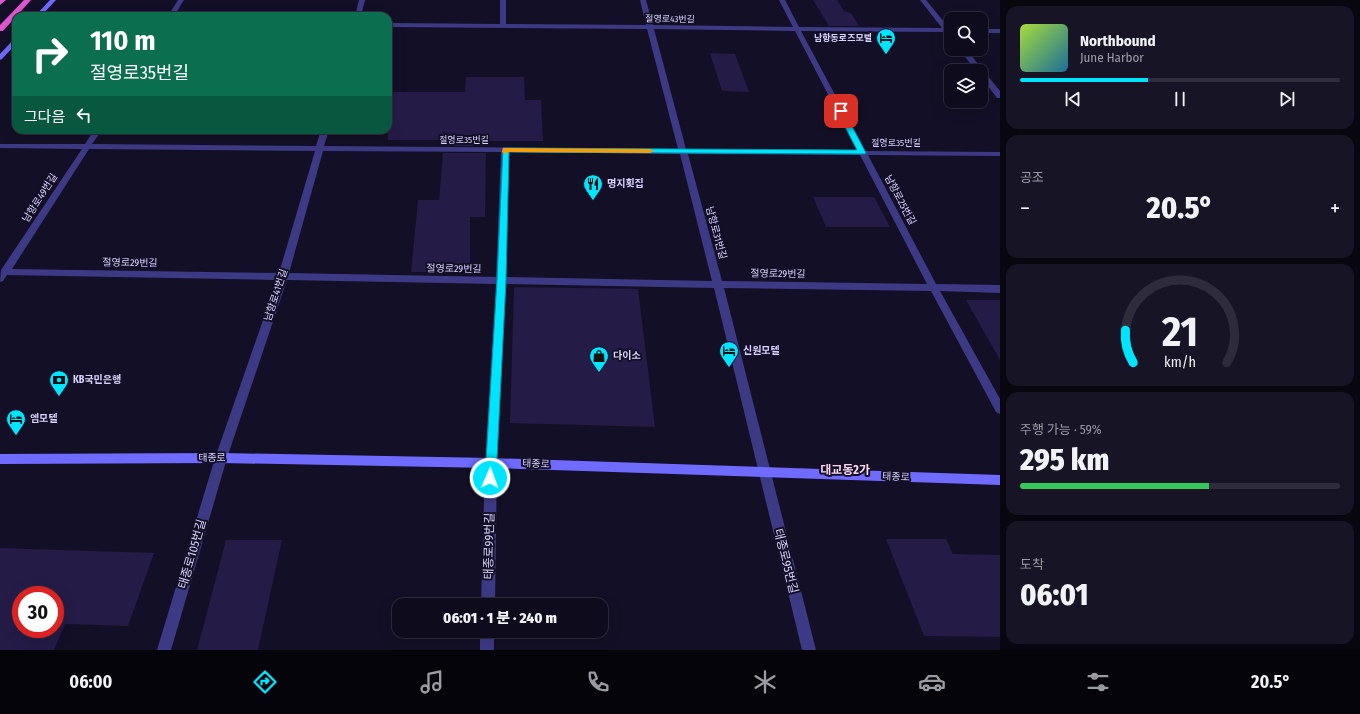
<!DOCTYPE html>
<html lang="ko">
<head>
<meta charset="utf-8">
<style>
	body { margin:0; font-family:"Fira Sans Condensed","Noto Sans KR",sans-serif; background:#171425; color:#f1f3f6; height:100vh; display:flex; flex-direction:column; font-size:15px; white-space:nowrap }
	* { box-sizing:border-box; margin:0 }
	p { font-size:13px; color:#9b9ba3 }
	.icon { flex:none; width:22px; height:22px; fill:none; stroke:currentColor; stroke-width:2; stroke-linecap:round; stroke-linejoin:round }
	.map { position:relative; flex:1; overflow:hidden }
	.details { display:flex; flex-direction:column; gap:6px; padding:6px; background:#08060f; width:360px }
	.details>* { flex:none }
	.top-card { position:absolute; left:12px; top:12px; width:380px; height:122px; border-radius:12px; box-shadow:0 4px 16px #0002,0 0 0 1px #2e2b3b; background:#0b6e4f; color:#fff; overflow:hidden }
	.tools { position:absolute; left:944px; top:12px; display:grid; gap:8px }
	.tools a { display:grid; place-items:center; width:44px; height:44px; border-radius:8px; background:#0e0b1c; box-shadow:0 4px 16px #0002,0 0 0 1px #2e2b3b; font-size:20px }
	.speed { position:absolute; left:12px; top:586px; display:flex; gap:8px; font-size:20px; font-weight:700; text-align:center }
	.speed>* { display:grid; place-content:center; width:52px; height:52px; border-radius:50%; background:#0e0b1c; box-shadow:0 4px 16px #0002,0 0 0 1px #2e2b3b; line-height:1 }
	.speed .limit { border:6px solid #d22; background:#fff; color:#111 }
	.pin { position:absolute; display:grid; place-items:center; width:34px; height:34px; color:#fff; margin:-17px; border-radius:8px; box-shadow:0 2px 6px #0006 }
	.me { position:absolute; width:44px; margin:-22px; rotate:2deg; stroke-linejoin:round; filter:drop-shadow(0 0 3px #0008) }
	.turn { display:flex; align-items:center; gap:14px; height:84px; padding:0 12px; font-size:18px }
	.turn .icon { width:52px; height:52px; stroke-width:2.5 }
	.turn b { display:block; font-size:28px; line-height:34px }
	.then { display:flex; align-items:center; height:38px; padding:0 12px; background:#0003; gap:8px; font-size:15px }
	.big { font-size:30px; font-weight:800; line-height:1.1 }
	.details .card { flex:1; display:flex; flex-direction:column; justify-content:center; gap:6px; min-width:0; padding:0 14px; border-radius:12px; background:#171425 }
	.details .dial { align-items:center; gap:0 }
	.dial svg { height:104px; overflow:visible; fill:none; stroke:#2e2b3b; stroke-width:7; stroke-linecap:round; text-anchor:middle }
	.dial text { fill:#f1f3f6; stroke:none }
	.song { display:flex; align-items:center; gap:12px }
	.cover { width:48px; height:48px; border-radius:6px; background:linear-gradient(135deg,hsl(80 70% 55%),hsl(200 70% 35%)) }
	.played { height:4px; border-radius:2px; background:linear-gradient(90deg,#00e5ff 40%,#2e2b3b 40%) }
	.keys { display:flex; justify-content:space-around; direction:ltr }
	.heat { display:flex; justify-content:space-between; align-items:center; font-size:22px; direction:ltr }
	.charge { height:6px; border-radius:3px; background:linear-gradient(90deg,#34c759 59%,#2e2b3b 0) }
	.trip { position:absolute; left:392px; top:598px; width:216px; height:40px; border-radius:12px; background:#0e0b1c; box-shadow:0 4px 16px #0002,0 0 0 1px #2e2b3b; font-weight:800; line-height:40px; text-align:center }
	.dock { display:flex; height:64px; justify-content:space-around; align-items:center; background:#06040b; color:#9b9ba3 }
	.dock .icon { width:28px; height:28px }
	.dock .active { color:#00e5ff }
	.dock b { font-size:18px; color:#f1f3f6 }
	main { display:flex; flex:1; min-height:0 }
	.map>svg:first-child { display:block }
	.building { fill:#241b47; fill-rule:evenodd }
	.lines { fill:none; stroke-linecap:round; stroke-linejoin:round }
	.minor { fill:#3d3a85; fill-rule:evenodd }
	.secondary { fill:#6f6bff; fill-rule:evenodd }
	.trunk { fill:#e055d1; fill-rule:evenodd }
	.route { fill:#00e5ff; stroke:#0095a6 }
	.slow { fill:#f59e0b }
	.labels { text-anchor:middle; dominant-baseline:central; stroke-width:4; stroke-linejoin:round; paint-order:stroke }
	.far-street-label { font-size:9px; fill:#d9d4ff; stroke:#130f26 }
	.far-poi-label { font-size:9px; font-weight:bold; fill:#d9d4ff; stroke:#130f26; text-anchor:end }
	.poi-label { font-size:10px; font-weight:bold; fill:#d9d4ff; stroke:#130f26; text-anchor:start }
	.street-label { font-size:10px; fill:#d9d4ff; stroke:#130f26 }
	.quarter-label { font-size:12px; font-weight:bold; fill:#ffd6f0; stroke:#130f26 }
	.near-street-label { font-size:12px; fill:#d9d4ff; stroke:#130f26 }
</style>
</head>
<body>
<main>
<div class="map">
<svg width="1000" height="650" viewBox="0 0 1000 650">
	<rect width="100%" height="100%" fill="#130f26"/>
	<g class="building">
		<polygon points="813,0 837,0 844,11 851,13 859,26 829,26"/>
		<polygon points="833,33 864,33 870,43 840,43"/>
		<polygon points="710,53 735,54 749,92 722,91"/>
		<polygon points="466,77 524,77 525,100 541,100 543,141 486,141 486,146 443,146 444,140 388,140 388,92 465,92"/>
		<polygon points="443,153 486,153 485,217 470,217 470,272 411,272 418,200 439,200"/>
		<polygon points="813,197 874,197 890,227 826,227"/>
		<polygon points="514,287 638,289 655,427 510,423"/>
		<polygon points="966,300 1000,300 1000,360"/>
		<polygon points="886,539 946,539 953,554 1000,555 1000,637 924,636"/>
		<polygon points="226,540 282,540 258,650 197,650"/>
		<path d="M0,548L154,553L128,626L65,624L54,650H0ZM21,595H55V629H21Z"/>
	</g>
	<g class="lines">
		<g class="minor">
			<polygon points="178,0 184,0 174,16 168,16"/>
			<polygon points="359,0 365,0 361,16 355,16"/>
			<path d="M500,0H506V24L646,25L640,0H646L653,25L793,27L779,0H785L799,27L942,28L920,0H926L949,28H951V36L948,35L945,32L801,31L865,151L1000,152V156L868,155L936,284L1000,285V293L940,291L1000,399V414L996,412L931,291L724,288L816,650H802L714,288L506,284L497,463L495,605H481L485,463L496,284L287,280L227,458L171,650H157L215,458L277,280L7,275L3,281L0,282L1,270L82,149L0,148V144H85L94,130H102L92,144L316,146L321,130H329L324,146L678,149L647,29L388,27V23L500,24ZM654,29L795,31L857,150L686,149ZM89,149L315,151L279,273L12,269ZM323,151L501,152L496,277L289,273ZM509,152L680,154L712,281L506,277ZM688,154L860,155L927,284L722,281Z"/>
			<rect x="981" y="29" width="19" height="4"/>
			<polygon points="959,49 966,49 1000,91 1000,98 997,98 981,77 981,71 976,71"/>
			<rect x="480" y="631" width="14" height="19"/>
		</g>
		<g class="secondary">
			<polygon points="50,0 56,0 41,16 35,16"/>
			<polygon points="16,38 16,44 2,59 0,60 0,54 14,39"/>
			<polygon points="221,453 491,458 1000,475 1000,485 491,468 221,463 0,464 0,454"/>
		</g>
		<g class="trunk">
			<polygon points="0,0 6,0 0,5"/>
			<polygon points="24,0 31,0 3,31 0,31 0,25"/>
		</g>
	</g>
	<polygon class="route" points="841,109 844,111 866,153 865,154 509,152 506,280 496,478 494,482 490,483 486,482 485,478 497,280 503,148 857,150 837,111"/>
	<polygon class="slow" points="503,148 650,149 654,151 650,153 509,152 505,154 502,152"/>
	<defs>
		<symbol id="hotel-pin" viewBox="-11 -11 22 30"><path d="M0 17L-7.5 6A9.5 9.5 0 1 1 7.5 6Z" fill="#00e5ff" stroke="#130f26"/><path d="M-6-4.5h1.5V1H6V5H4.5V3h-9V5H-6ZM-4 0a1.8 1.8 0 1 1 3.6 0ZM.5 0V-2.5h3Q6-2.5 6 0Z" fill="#111"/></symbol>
		<symbol id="restaurant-pin" viewBox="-11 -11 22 30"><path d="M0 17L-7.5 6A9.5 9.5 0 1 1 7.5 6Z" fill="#00e5ff" stroke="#130f26"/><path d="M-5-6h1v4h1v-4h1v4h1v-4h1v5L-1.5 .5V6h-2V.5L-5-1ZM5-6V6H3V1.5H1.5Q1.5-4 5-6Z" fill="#111"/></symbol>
		<symbol id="shop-pin" viewBox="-11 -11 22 30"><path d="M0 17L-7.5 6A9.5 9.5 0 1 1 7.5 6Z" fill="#00e5ff" stroke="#130f26"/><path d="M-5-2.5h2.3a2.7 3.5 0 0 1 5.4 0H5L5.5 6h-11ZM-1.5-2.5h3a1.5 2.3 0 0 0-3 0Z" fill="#111"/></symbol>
		<symbol id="bank-pin" viewBox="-11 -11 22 30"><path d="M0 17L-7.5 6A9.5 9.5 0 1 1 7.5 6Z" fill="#00e5ff" stroke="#130f26"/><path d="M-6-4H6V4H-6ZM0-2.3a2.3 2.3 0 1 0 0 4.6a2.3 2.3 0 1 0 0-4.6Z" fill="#111"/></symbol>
	</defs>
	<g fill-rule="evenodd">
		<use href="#hotel-pin" x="875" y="27" width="22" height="30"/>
		<use href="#restaurant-pin" x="582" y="173" width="22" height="30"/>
		<use href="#hotel-pin" x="718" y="340" width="22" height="30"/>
		<use href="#shop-pin" x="588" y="345" width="22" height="30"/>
		<use href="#bank-pin" x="48" y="369" width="22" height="30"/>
		<use href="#hotel-pin" x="5" y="408" width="22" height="30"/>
	</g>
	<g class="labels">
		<g class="far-street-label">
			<text transform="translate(670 19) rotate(1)">절영로43번길</text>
			<text x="464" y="140">절영로35번길</text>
			<text x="896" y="143">절영로35번길</text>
		</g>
		<g class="far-poi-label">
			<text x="872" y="38">남항동로즈모텔</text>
		</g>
		<g class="poi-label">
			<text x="607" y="184">명지횟집</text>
			<text x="743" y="351">신원모텔</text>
			<text x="613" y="356">다이소</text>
			<text x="73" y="380">KB국민은행</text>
			<text x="30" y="419">엠모텔</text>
		</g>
		<g class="street-label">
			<text transform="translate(40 198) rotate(-57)">남항로49번길</text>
			<text transform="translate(900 200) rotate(62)">남항로25번길</text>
			<text transform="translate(716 233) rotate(75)">남항로31번길</text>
			<text transform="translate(130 263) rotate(1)">절영로29번길</text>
			<text transform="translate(454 269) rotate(1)">절영로29번길</text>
			<text transform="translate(778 274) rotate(1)">절영로29번길</text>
			<text transform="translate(276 295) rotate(-72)">남항로41번길</text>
			<text x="212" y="458">태종로</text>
			<text transform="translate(536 464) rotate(2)">태종로</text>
			<text transform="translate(896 477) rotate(2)">태종로</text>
		</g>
		<g class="quarter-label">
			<text x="845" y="470">대교동2가</text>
		</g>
		<g class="near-street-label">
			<text transform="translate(489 546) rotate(-89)">태종로99번길</text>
			<text transform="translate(192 554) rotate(-74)">태종로105번길</text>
			<text transform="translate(786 561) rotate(76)">태종로95번길</text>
		</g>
	</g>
</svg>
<div class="tools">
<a><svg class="icon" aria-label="search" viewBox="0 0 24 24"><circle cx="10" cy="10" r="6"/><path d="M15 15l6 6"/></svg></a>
<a><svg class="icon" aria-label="layers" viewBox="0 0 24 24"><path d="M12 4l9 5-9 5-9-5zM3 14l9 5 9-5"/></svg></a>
</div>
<div class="speed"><div class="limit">30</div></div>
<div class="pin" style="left:841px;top:111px;background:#d93025"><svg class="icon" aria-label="arrive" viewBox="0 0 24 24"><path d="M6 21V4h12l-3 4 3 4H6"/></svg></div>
<svg class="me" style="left:490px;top:478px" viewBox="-20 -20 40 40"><circle r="17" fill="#00e5ff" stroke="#fff" stroke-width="3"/><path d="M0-11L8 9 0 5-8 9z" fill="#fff"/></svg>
<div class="trip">06:01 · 1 분 · 240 m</div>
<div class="top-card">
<div class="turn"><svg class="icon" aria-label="right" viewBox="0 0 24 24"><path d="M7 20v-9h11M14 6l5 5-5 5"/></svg><div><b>110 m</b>절영로35번길</div></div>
<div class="then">그다음<svg class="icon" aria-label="left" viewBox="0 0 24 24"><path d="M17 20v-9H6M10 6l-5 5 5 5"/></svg></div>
</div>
</div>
<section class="details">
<div class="card">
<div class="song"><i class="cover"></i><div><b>Northbound</b><p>June Harbor</p></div></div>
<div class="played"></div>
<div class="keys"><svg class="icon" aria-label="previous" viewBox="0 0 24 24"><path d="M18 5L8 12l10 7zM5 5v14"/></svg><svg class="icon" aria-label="pause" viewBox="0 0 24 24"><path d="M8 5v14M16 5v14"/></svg><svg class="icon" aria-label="next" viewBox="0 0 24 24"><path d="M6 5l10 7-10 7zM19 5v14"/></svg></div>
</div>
<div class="card"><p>공조</p>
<div class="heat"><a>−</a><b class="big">20.5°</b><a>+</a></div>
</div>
<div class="card dial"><svg viewBox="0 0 100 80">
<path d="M14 69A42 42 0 1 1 86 69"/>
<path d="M14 69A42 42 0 0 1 8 44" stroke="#00e5ff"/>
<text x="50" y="56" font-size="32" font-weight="700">21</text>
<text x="50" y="72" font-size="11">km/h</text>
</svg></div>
<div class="card"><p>주행 가능 · 59%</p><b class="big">295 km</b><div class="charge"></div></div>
<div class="card"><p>도착</p><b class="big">06:01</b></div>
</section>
</main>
<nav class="dock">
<b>06:00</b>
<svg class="icon active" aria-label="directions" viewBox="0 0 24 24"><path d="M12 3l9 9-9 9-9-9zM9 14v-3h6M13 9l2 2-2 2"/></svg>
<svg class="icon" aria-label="music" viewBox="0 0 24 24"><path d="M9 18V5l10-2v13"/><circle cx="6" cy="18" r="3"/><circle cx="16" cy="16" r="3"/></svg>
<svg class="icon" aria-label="phone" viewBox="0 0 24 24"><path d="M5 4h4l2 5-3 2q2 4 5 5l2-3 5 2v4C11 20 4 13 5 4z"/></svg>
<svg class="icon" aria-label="climate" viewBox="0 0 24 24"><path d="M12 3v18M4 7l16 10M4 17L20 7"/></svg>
<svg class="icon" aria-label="car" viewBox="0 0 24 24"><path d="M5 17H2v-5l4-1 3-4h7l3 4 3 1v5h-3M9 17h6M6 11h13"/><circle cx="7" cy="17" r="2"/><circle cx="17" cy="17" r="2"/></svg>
<svg class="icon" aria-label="filters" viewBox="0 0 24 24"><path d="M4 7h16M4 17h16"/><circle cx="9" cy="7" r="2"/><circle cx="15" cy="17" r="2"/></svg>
<b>20.5°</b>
</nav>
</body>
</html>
